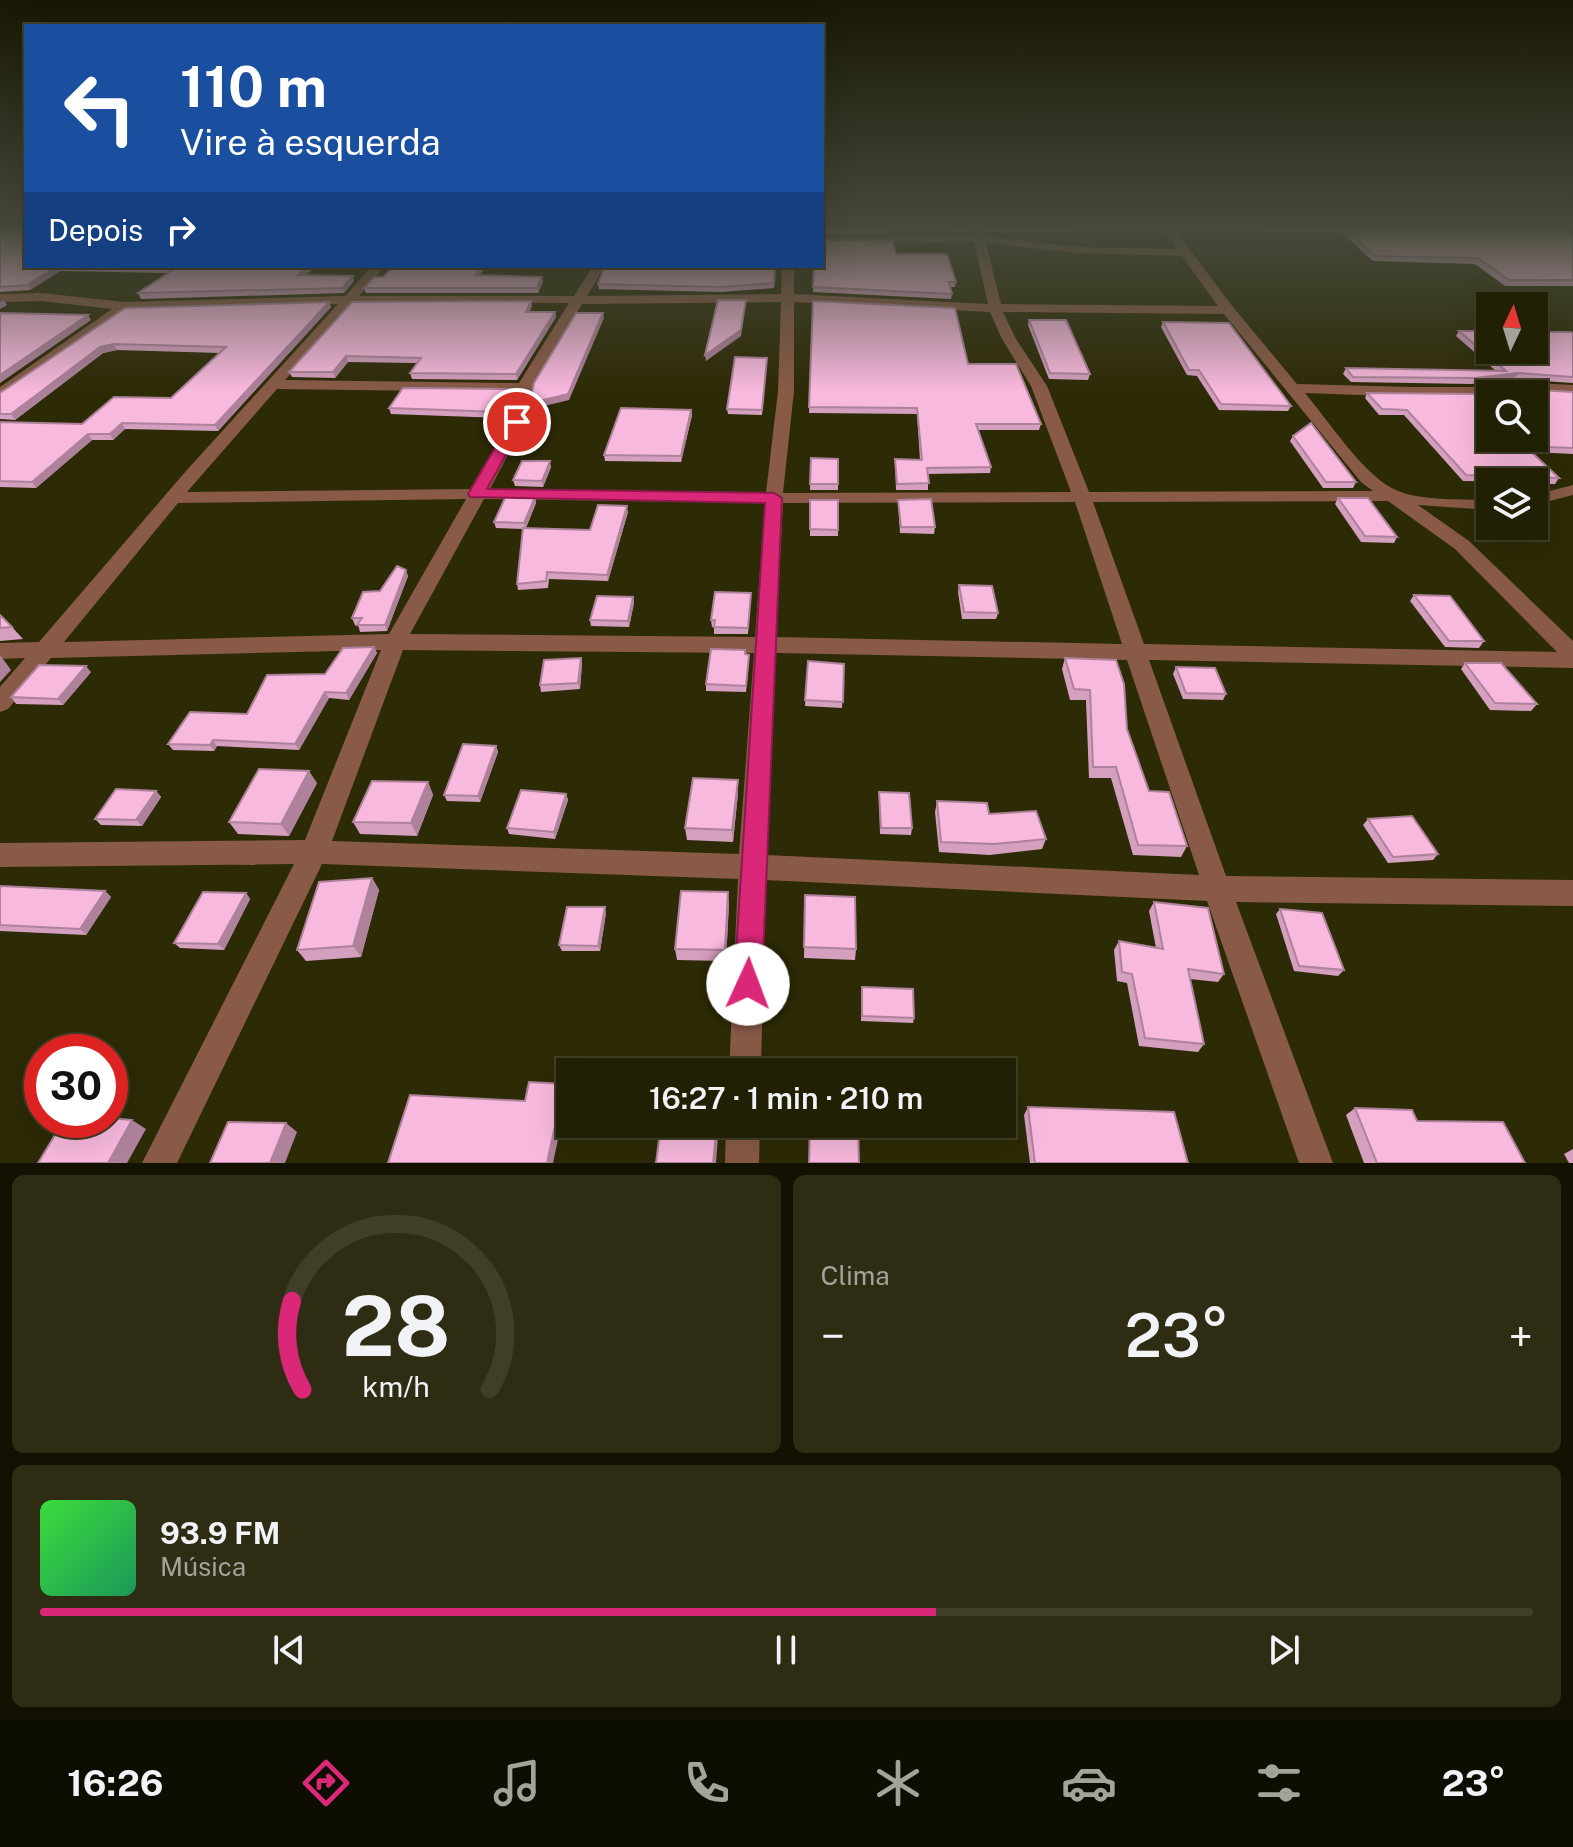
<!DOCTYPE html>
<html lang="pt">
<head>
<meta charset="utf-8">
<style>
	body { margin:0; font-family:"Public Sans",sans-serif; background:#2e2d13; color:#f1f3f6; height:100vh; display:flex; flex-direction:column; font-size:30px; white-space:nowrap }
	* { box-sizing:border-box; margin:0 }
	p { font-size:26px; color:#a2a39a }
	.icon { flex:none; width:44px; height:44px; fill:none; stroke:currentColor; stroke-width:2; stroke-linecap:round; stroke-linejoin:round }
	.map { position:relative; height:1163px; overflow:hidden }
	.panel { display:flex; flex-direction:column; gap:12px; padding:12px; background:#131202; flex:1 }
	.panel>* { flex:none }
	.banner { position:absolute; left:24px; top:24px; width:800px; height:244px; border-radius:0px; box-shadow:0 8px 32px #0002,0 0 0 2px #3f3e26; background:#1a4fa0; color:#fff; overflow:hidden }
	.needle { width:52px; rotate:4deg }
	.controls { position:absolute; left:1476px; top:292px; display:grid; gap:16px }
	.controls a { display:grid; place-items:center; width:72px; height:72px; border-radius:0px; background:#222004; box-shadow:0 8px 32px #0002,0 0 0 2px #3f3e26; font-size:40px }
	.speed { position:absolute; left:24px; top:1034px; display:flex; gap:16px; font-size:40px; font-weight:700; text-align:center }
	.speed>* { display:grid; place-content:center; width:104px; height:104px; border-radius:50%; background:#222004; box-shadow:0 8px 32px #0002,0 0 0 2px #3f3e26; line-height:1 }
	.speed .limit { border:12px solid #d22; background:#fff; color:#111 }
	.pin { position:absolute; display:grid; place-items:center; width:68px; height:68px; color:#fff; margin:-34px; border:4px solid #fff; border-radius:50%; box-shadow:0 2px 8px #0007 }
	.me { position:absolute; width:88px; margin:-44px; rotate:2deg; stroke-linejoin:round; filter:drop-shadow(0 0 6px #0008) }
	.turn { display:flex; align-items:center; gap:28px; height:168px; padding:0 24px; font-size:36px }
	.turn .icon { width:104px; height:104px; stroke-width:2.5 }
	.turn b { display:block; font-size:56px; line-height:68px }
	.then { display:flex; align-items:center; height:76px; padding:0 24px; background:#0003; gap:16px; font-size:30px }
	.big { font-size:60px; font-weight:600; line-height:1.1 }
	.panel .tile { flex:1; display:flex; flex-direction:column; justify-content:center; gap:12px; min-width:0; padding:0 28px; border-radius:12px; background:#2e2d13 }
	.panel .dial { align-items:center; gap:0 }
	.dial svg { height:208px; overflow:visible; fill:none; stroke:#3f3e26; stroke-width:7; stroke-linecap:round; text-anchor:middle }
	.dial text { fill:#f1f3f6; stroke:none }
	.song { display:flex; align-items:center; gap:24px }
	.cover { width:96px; height:96px; border-radius:12px; background:linear-gradient(135deg,hsl(120 70% 55%),hsl(150 70% 35%)) }
	.played { height:8px; border-radius:4px; background:linear-gradient(90deg,#db2777 60%,#3f3e26 60%) }
	.keys { display:flex; justify-content:space-around; direction:ltr }
	.heat { display:flex; justify-content:space-between; align-items:center; font-size:44px; direction:ltr }
	.panel .tiles { flex:1; display:grid; gap:12px; grid-template-columns:1fr 1fr }
	.tile:last-child { grid-column:span 2 }
	.trip { position:absolute; left:556px; top:1058px; width:460px; height:80px; border-radius:0px; background:#222004; box-shadow:0 8px 32px #0002,0 0 0 2px #3f3e26; font-weight:600; line-height:80px; text-align:center }
	.menu { display:flex; height:128px; justify-content:space-around; align-items:center; background:#0e0d02; color:#a2a39a }
	.menu .icon { width:56px; height:56px }
	.menu .selected { color:#db2777 }
	.menu b { font-size:36px; color:#f1f3f6 }
	.map>svg:first-child { display:block }
	.lines { fill:none; stroke-linecap:round; stroke-linejoin:round }
	.minor { fill:#885a47; fill-rule:evenodd }
	.wall { fill:#d59fbf }
	.shaded-wall { fill:#ae829b }
	.building { fill:#f8b9de; stroke:#ae829b; stroke-width:2; fill-rule:evenodd }
	.route { fill:#db2777; stroke:#8e194d; stroke-width:2 }
</style>
</head>
<body>
<div class="map">
<svg width="1573" height="1163" viewBox="0 0 1573 1163">
	<rect width="100%" height="100%" fill="#2d2a06"/>
	<g class="lines">
		<g class="minor">
			<path d="M971,229H983L984,236L1077,247L1177,249L1163,229H1174L1233,307L1297,384L1413,387H1472L1514,382L1573,385V395L1514,392L1472,397H1413L1305,393C1328,420 1365,478 1398,491C1422,501 1463,499 1490,500V510L1418,505L1469,541L1573,641V668L1149,660L1226,876L1573,880V906L1236,902L1333,1163H1299L1207,901L765,880L761,1072H729L738,879L322,864L177,1163H142L294,864L0,867V843L305,840L381,650L51,658L8,709L0,712V687L25,658L0,659V643L39,642L186,471L338,304L127,310L0,399V387L112,309L42,301L0,302V294L42,293L124,302L345,296L372,266H385L359,296H574L593,266H605L587,296L781,294L782,266H794V294L988,304L974,242L822,243V237L973,236ZM986,243L1077,253L1182,256L1218,306L1001,304ZM422,302L569,303L519,383L285,380L352,304ZM781,302L778,391L766,493L490,489L525,422L532,388L582,304ZM794,302L990,312L1002,339L1031,386L1071,492L783,493L794,391ZM1003,312L1224,314L1361,482L1373,491L1089,492L1047,386L1016,339ZM277,389L515,392L509,422L472,489L187,492ZM466,499L389,634L64,642L178,503ZM484,499L765,503L755,637L410,634ZM1388,501L1455,549L1557,652L1144,644L1093,502ZM1075,502L1122,644L776,637L783,503ZM403,650L754,653L739,854L332,841ZM776,653L1127,660L1199,875L766,855Z"/>
			<polygon points="1573,485 1573,495 1534,505 1534,495"/>
			<polygon points="726,1124 760,1124 759,1163 725,1163"/>
		</g>
	</g>
	<g class="wall">
		<polygon points="0,229 26,266 316,266 306,275 354,281 344,293 141,299 138,293 167,273 60,271 30,290 0,292"/>
		<rect x="822" y="229" width="69" height="5"/>
		<polygon points="943,229 970,229 969,232 943,231"/>
		<polygon points="985,229 1071,229 1070,232 986,232"/>
		<polygon points="1206,229 1563,229 1573,235 1573,286 1505,286 1475,264 1373,261 1341,232 1208,231"/>
		<polygon points="896,254 956,282 955,287 950,287 952,294 951,299 813,292 814,267 806,266 822,266"/>
		<polygon points="776,266 774,288 721,292 599,289 598,284"/>
		<polygon points="480,275 543,282 538,293 366,293 364,288 383,277"/>
		<polygon points="531,301 532,306 529,312 555,312 556,317 517,380 412,379 410,373 417,363 348,362 335,378 292,377 289,372"/>
		<polygon points="813,301 968,364 1041,424 1039,430 978,430 991,467 990,473 928,474 928,490 896,490 895,459 920,460 917,414 809,413"/>
		<polygon points="331,307 218,431 125,429 113,440 92,440 36,488 0,487 0,422 82,424 171,398 220,353 117,350 103,353 15,420 0,419 0,393 125,308"/>
		<polygon points="1029,320 1090,374 1088,380 1049,379 1028,325"/>
		<polygon points="1163,322 1291,406 1288,411 1219,410 1197,376 1187,375 1161,327"/>
		<polygon points="1459,331 1573,333 1573,383 1514,379 1472,384 1351,382 1343,374 1346,368 1496,371 1456,336"/>
		<polygon points="767,358 762,415 728,414 727,409"/>
		<polygon points="1573,392 1573,454 1532,452 1559,478 1555,484 1534,484 1534,482 1463,481 1404,415 1379,415 1365,398 1367,393 1475,394"/>
		<polygon points="511,395 508,413 502,418 391,414 389,408"/>
		<polygon points="691,410 692,415 681,462 605,461 604,455"/>
		<polygon points="1293,436 1356,482 1353,488 1323,488 1290,441"/>
		<polygon points="811,458 838,459 838,490 810,490"/>
		<polygon points="551,467 543,487 515,486 513,480"/>
		<polygon points="535,497 536,503 526,528 590,530 628,512 608,581 549,579 548,588 518,590 517,584 523,529 496,528 494,522"/>
		<polygon points="1338,498 1397,537 1394,543 1361,542 1335,504"/>
		<polygon points="810,500 838,530 838,536 810,536"/>
		<polygon points="898,500 935,527 934,534 900,533"/>
		<polygon points="408,576 387,631 360,632 358,625 355,625 352,618 380,591"/>
		<polygon points="959,585 998,613 996,619 962,619 958,592"/>
		<polygon points="751,593 748,634 714,634 714,627 712,627 711,620"/>
		<polygon points="1414,595 1484,641 1479,648 1445,647 1410,601"/>
		<polygon points="633,597 634,603 629,627 591,626 590,620"/>
		<polygon points="0,615 12,627 23,639 0,641"/>
		<polygon points="374,647 377,653 349,700 329,698 299,750 217,746 214,751 173,750 168,744 247,714 325,674"/>
		<polygon points="745,650 745,654 749,655 749,661 746,692 706,691 706,684"/>
		<polygon points="581,658 582,664 580,689 541,692 540,685"/>
		<polygon points="1065,658 1127,729 1149,791 1187,846 1181,857 1133,855 1111,778 1089,778 1086,700 1070,700 1062,669"/>
		<polygon points="808,661 844,664 842,708 805,706"/>
		<polygon points="1465,663 1537,704 1531,711 1490,710 1461,669"/>
		<polygon points="1176,667 1226,694 1223,700 1183,699 1173,674"/>
		<polygon points="91,672 63,705 16,704 11,697"/>
		<polygon points="496,746 498,752 480,802 447,801 444,795"/>
		<polygon points="738,780 738,793 733,842 687,840 685,828"/>
		<polygon points="428,782 433,795 417,836 360,834 353,822"/>
		<polygon points="317,783 289,836 238,834 229,822"/>
		<polygon points="156,791 161,797 142,826 101,825 95,819"/>
		<polygon points="879,792 912,828 911,835 880,834"/>
		<polygon points="566,794 568,800 555,839 509,834 507,828"/>
		<polygon points="937,801 989,814 1046,839 1042,849 990,855 939,852 935,812"/>
		<polygon points="1368,819 1438,854 1433,860 1388,863 1363,825"/>
		<polygon points="372,878 379,890 361,957 306,961 297,950"/>
		<polygon points="0,886 105,891 111,897 86,935 0,931"/>
		<polygon points="246,893 250,899 224,950 180,948 174,943"/>
		<polygon points="805,895 856,949 855,960 804,958"/>
		<polygon points="1154,902 1224,974 1218,982 1190,979 1204,1044 1198,1052 1139,1046 1127,983 1117,981 1114,950 1119,941 1156,948 1149,911"/>
		<polygon points="729,903 726,961 677,960 675,949"/>
		<polygon points="1280,909 1344,970 1338,976 1294,971 1276,914"/>
		<polygon points="606,913 600,951 562,951 559,945"/>
		<polygon points="862,987 914,1018 913,1023 861,1021"/>
		<polygon points="1028,1107 1188,1163 1030,1163 1024,1115"/>
		<polygon points="1355,1108 1417,1121 1525,1163 1364,1163 1346,1115"/>
		<polygon points="1573,1149 1573,1163 1569,1163 1564,1154"/>
	</g>
	<g class="shaded-wall">
		<polygon points="58,266 60,271 30,290 27,285"/>
		<polygon points="308,266 316,266 300,280 298,275"/>
		<polygon points="482,266 487,266 476,280 475,275"/>
		<polygon points="353,276 354,281 344,293 342,288"/>
		<polygon points="542,277 543,282 538,293 537,288"/>
		<polygon points="4,300 7,305 0,309 0,302"/>
		<polygon points="746,300 741,336 706,361 705,355"/>
		<polygon points="531,301 532,306 527,317 526,312"/>
		<polygon points="329,302 331,307 218,431 215,425"/>
		<polygon points="555,312 556,317 517,380 516,374"/>
		<polygon points="603,313 604,318 569,400 532,409 531,403"/>
		<polygon points="88,315 91,320 0,383 0,375"/>
		<polygon points="114,344 117,350 103,353 15,420 11,414 100,347"/>
		<polygon points="346,356 348,362 335,378 333,372"/>
		<polygon points="1518,373 1514,379 1472,384 1475,378"/>
		<polygon points="510,389 511,395 508,413 502,418 500,412"/>
		<polygon points="691,410 692,415 681,462 681,456"/>
		<polygon points="122,423 125,429 113,440 110,434"/>
		<polygon points="88,434 92,440 36,488 32,482"/>
		<polygon points="550,461 551,467 543,487 542,481"/>
		<polygon points="535,497 536,503 525,529 524,523"/>
		<polygon points="627,506 628,512 608,581 607,575"/>
		<polygon points="406,570 408,576 387,631 385,625"/>
		<polygon points="633,597 634,603 629,627 628,621"/>
		<polygon points="374,647 377,653 349,700 346,693"/>
		<polygon points="0,655 11,670 0,682"/>
		<polygon points="581,658 582,664 580,689 578,683"/>
		<polygon points="86,666 91,672 63,705 58,699"/>
		<polygon points="325,692 329,698 299,750 295,744"/>
		<polygon points="213,740 217,746 214,751 210,745"/>
		<polygon points="496,746 498,752 480,802 478,796"/>
		<polygon points="309,771 317,783 289,836 281,824"/>
		<polygon points="738,780 738,793 733,842 732,830"/>
		<polygon points="428,782 433,795 417,836 411,823"/>
		<polygon points="156,791 161,797 142,826 136,820"/>
		<polygon points="566,794 568,800 555,839 554,832"/>
		<polygon points="372,878 379,890 361,957 353,946"/>
		<polygon points="105,891 111,897 86,935 80,929"/>
		<polygon points="728,892 729,903 726,961 725,950"/>
		<polygon points="246,893 250,899 224,950 218,944"/>
		<polygon points="605,907 606,913 600,951 598,946"/>
		<polygon points="564,1084 568,1092 553,1163 547,1163"/>
		<polygon points="132,1120 146,1129 127,1163 108,1163"/>
		<polygon points="286,1123 297,1132 285,1163 270,1163"/>
		<polygon points="717,1124 719,1124 716,1163 713,1163"/>
	</g>
	<g class="building">
		<polygon points="0,229 26,229 26,266 57,266 27,285 0,287"/>
		<polygon points="1346,229 1563,229 1573,235 1573,280 1509,280 1478,258 1375,256"/>
		<polygon points="822,240 893,241 896,254 947,254 956,282 949,282 952,294 813,287 814,266 822,266"/>
		<polygon points="68,266 308,266 298,275 353,276 342,288 138,293 174,269"/>
		<polygon points="394,266 482,266 475,275 542,277 537,288 364,288 374,277 383,277"/>
		<polygon points="605,266 775,266 774,283 721,287 598,284"/>
		<polygon points="718,300 746,300 741,330 705,355"/>
		<polygon points="531,301 526,312 555,312 516,374 410,373 421,358 346,356 333,372 289,372 352,302"/>
		<polygon points="813,301 955,308 968,364 1016,364 1041,424 976,424 991,467 927,468 929,483 897,484 895,459 922,460 917,408 809,407"/>
		<polygon points="329,302 215,425 122,423 110,434 88,434 32,482 0,481 0,422 82,424 114,397 171,398 226,347 114,344 100,347 11,414 0,414 0,393 125,308"/>
		<polygon points="0,313 88,315 0,375"/>
		<polygon points="576,313 603,313 568,394 531,403 531,408 529,408 534,383"/>
		<polygon points="1029,320 1066,320 1090,374 1050,373"/>
		<polygon points="1163,322 1229,323 1291,406 1221,404 1199,370 1189,370"/>
		<polygon points="1459,331 1490,331 1490,350 1534,350 1534,332 1571,332 1573,333 1573,377 1518,373 1475,378 1353,377 1346,368 1506,371"/>
		<polygon points="735,357 767,358 762,410 727,409"/>
		<polygon points="403,388 510,389 506,407 500,412 389,408"/>
		<path d="M1518,389L1573,392V448L1525,446L1559,478L1466,475L1407,410L1382,409L1367,393L1475,394ZM1490,394H1534V438H1490Z"/>
		<polygon points="621,408 691,410 681,456 604,455"/>
		<polygon points="1311,423 1356,482 1326,482 1293,436"/>
		<polygon points="811,458 838,459 838,484 810,484"/>
		<polygon points="522,461 550,461 542,481 513,480"/>
		<polygon points="506,496 535,497 524,523 494,522"/>
		<polygon points="1338,498 1368,498 1397,537 1365,536"/>
		<polygon points="931,499 935,527 901,527 898,500"/>
		<polygon points="810,500 838,500 838,530 810,529"/>
		<polygon points="598,505 627,506 607,575 547,572 546,581 517,584 523,528 590,530"/>
		<polygon points="397,566 406,570 385,625 357,625 362,618 352,618 363,592 380,591"/>
		<polygon points="959,585 992,586 998,613 964,612"/>
		<polygon points="715,592 751,593 748,628 714,627 715,620 711,620"/>
		<polygon points="1414,595 1450,596 1484,641 1449,641"/>
		<polygon points="597,596 633,597 628,621 590,620"/>
		<polygon points="0,615 12,627 0,628"/>
		<polygon points="374,647 346,693 325,692 295,744 213,740 210,745 168,744 190,712 247,714 267,675 325,674 343,648"/>
		<polygon points="711,649 745,650 745,654 749,655 746,686 706,684"/>
		<polygon points="581,658 578,683 540,685 544,660"/>
		<polygon points="1065,658 1116,660 1124,684 1127,729 1149,791 1169,792 1187,846 1138,845 1116,767 1093,767 1090,690 1074,689"/>
		<polygon points="808,661 844,664 843,702 805,700"/>
		<polygon points="1465,663 1501,663 1537,704 1495,703"/>
		<polygon points="39,665 86,666 58,699 11,697"/>
		<polygon points="1176,667 1215,668 1226,694 1186,693"/>
		<polygon points="463,744 496,746 478,796 444,795"/>
		<polygon points="259,769 309,771 281,824 229,822"/>
		<polygon points="693,778 738,780 732,830 685,828"/>
		<polygon points="372,781 428,782 411,823 353,822"/>
		<polygon points="116,789 156,791 136,820 95,819"/>
		<polygon points="521,790 566,794 554,832 507,828"/>
		<polygon points="879,792 909,793 912,828 881,828"/>
		<polygon points="937,801 987,803 989,814 1036,811 1046,839 994,844 941,842"/>
		<polygon points="1412,816 1438,854 1393,857 1368,819"/>
		<polygon points="372,878 353,946 297,950 319,882"/>
		<polygon points="0,886 105,891 80,929 0,925"/>
		<polygon points="681,891 728,892 725,950 675,949"/>
		<polygon points="203,892 246,893 218,944 174,943"/>
		<polygon points="805,895 855,897 856,949 804,947"/>
		<polygon points="1154,902 1208,908 1224,974 1188,969 1204,1044 1145,1038 1132,974 1122,972 1119,941 1163,949"/>
		<polygon points="567,907 605,907 598,946 559,945"/>
		<polygon points="1280,909 1322,913 1344,970 1299,966"/>
		<polygon points="862,987 913,989 914,1018 862,1016"/>
		<polygon points="529,1082 564,1084 547,1163 388,1163 410,1095 525,1101"/>
		<polygon points="1028,1107 1174,1112 1188,1163 1035,1163"/>
		<polygon points="1355,1108 1412,1110 1417,1121 1503,1122 1525,1163 1377,1163"/>
		<polygon points="110,1118 132,1120 108,1163 38,1163 64,1120 110,1120"/>
		<polygon points="228,1122 286,1123 270,1163 210,1163"/>
		<polygon points="661,1124 717,1124 713,1163 656,1163"/>
		<polygon points="810,1124 858,1124 859,1163 809,1163"/>
	</g>
	<linearGradient id="sky" x2="0" y2="1"><stop stop-color="#191703"/><stop offset="0.58" stop-color="#464a3b"/><stop offset="1" stop-color="#464a3b" stop-opacity="0"/></linearGradient>
	<rect width="1573" height="392" fill="url(#sky)"/>
	<polygon class="route" points="517,418 524,422 487,489 774,493 782,498 762,984 758,994 748,998 738,994 734,984 765,503 470,497 468,494 510,422"/>
</svg>
<div class="controls">
<a><svg class="needle" viewBox="-14 -14 28 28"><path d="M0-13l5 13h-10z" fill="#e53935"/><path d="M0 13l5-13h-10z" fill="#a2a39a"/></svg></a>
<a><svg class="icon" aria-label="search" viewBox="0 0 24 24"><circle cx="10" cy="10" r="6"/><path d="M15 15l6 6"/></svg></a>
<a><svg class="icon" aria-label="layers" viewBox="0 0 24 24"><path d="M12 4l9 5-9 5-9-5zM3 14l9 5 9-5"/></svg></a>
</div>
<div class="speed"><div class="limit">30</div></div>
<div class="pin" style="left:517px;top:422px;background:#d93025"><svg class="icon" aria-label="arrive" viewBox="0 0 24 24"><path d="M6 21V4h12l-3 4 3 4H6"/></svg></div>
<svg class="me" style="left:748px;top:984px" viewBox="-20 -20 40 40"><circle r="19" fill="#fff"/><path d="M0-13L10 11 0 6-10 11z" fill="#db2777"/></svg>
<div class="trip">16:27 · 1 min · 210 m</div>
<div class="banner">
<div class="turn"><svg class="icon" aria-label="left" viewBox="0 0 24 24"><path d="M17 20v-9H6M10 6l-5 5 5 5"/></svg><div><b>110 m</b>Vire à esquerda</div></div>
<div class="then">Depois<svg class="icon" aria-label="right" viewBox="0 0 24 24"><path d="M7 20v-9h11M14 6l5 5-5 5"/></svg></div>
</div>
</div>
<section class="panel">
<div class="tiles">
<div class="tile dial"><svg viewBox="0 0 100 80">
<path d="M14 69A42 42 0 1 1 86 69"/>
<path d="M14 69A42 42 0 0 1 10 35" stroke="#db2777"/>
<text x="50" y="56" font-size="32" font-weight="700">28</text>
<text x="50" y="72" font-size="11">km/h</text>
</svg></div>
<div class="tile"><p>Clima</p>
<div class="heat"><a>−</a><b class="big">23°</b><a>+</a></div>
</div>
<div class="tile">
<div class="song"><i class="cover"></i><div><b>93.9 FM</b><p>Música</p></div></div>
<div class="played"></div>
<div class="keys"><svg class="icon" aria-label="previous" viewBox="0 0 24 24"><path d="M18 5L8 12l10 7zM5 5v14"/></svg><svg class="icon" aria-label="pause" viewBox="0 0 24 24"><path d="M8 5v14M16 5v14"/></svg><svg class="icon" aria-label="next" viewBox="0 0 24 24"><path d="M6 5l10 7-10 7zM19 5v14"/></svg></div>
</div>
</div>
</section>
<nav class="menu">
<b>16:26</b>
<svg class="icon selected" aria-label="directions" viewBox="0 0 24 24"><path d="M12 3l9 9-9 9-9-9zM9 14v-3h6M13 9l2 2-2 2"/></svg>
<svg class="icon" aria-label="music" viewBox="0 0 24 24"><path d="M9 18V5l10-2v13"/><circle cx="6" cy="18" r="3"/><circle cx="16" cy="16" r="3"/></svg>
<svg class="icon" aria-label="phone" viewBox="0 0 24 24"><path d="M5 4h4l2 5-3 2q2 4 5 5l2-3 5 2v4C11 20 4 13 5 4z"/></svg>
<svg class="icon" aria-label="climate" viewBox="0 0 24 24"><path d="M12 3v18M4 7l16 10M4 17L20 7"/></svg>
<svg class="icon" aria-label="car" viewBox="0 0 24 24"><path d="M5 17H2v-5l4-1 3-4h7l3 4 3 1v5h-3M9 17h6M6 11h13"/><circle cx="7" cy="17" r="2"/><circle cx="17" cy="17" r="2"/></svg>
<svg class="icon" aria-label="filters" viewBox="0 0 24 24"><path d="M4 7h16M4 17h16"/><circle cx="9" cy="7" r="2"/><circle cx="15" cy="17" r="2"/></svg>
<b>23°</b>
</nav>
</body>
</html>
